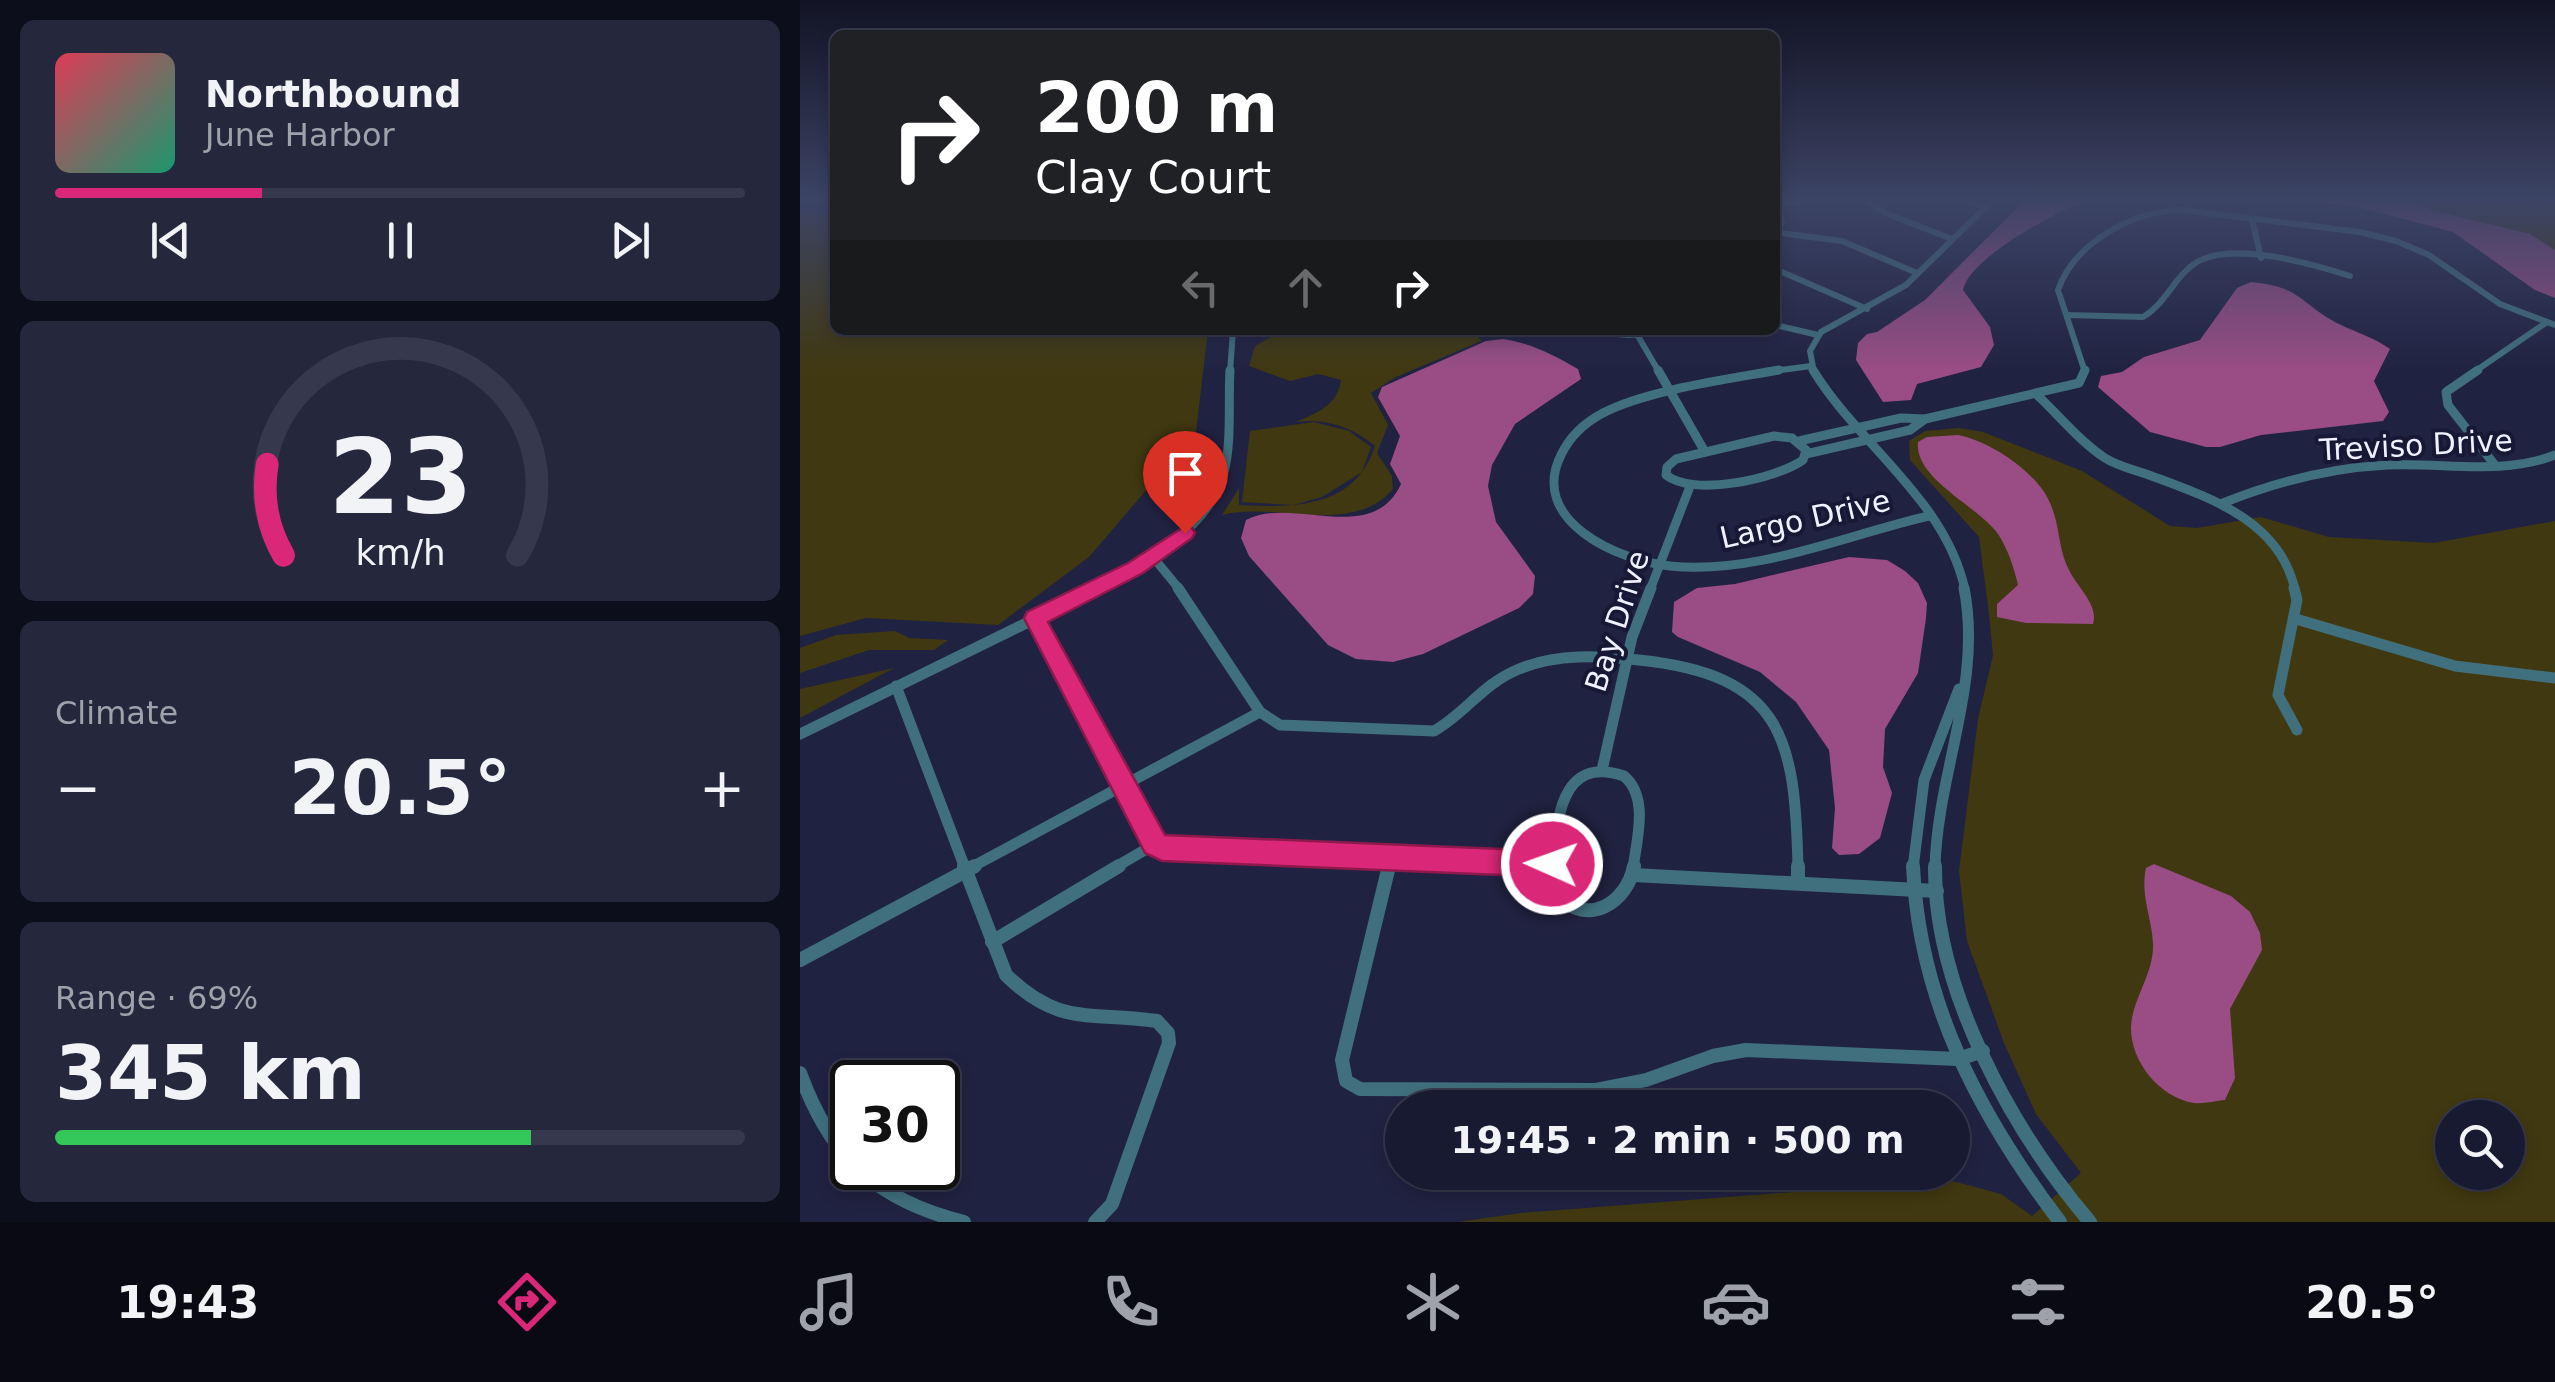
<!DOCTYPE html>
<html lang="en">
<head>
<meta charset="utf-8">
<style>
	body { margin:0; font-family:"DejaVu Sans",sans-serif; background:#25273d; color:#f1f3f6; height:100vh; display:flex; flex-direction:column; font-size:38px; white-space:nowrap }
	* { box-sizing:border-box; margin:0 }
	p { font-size:32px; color:#9fa1ab }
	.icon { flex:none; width:55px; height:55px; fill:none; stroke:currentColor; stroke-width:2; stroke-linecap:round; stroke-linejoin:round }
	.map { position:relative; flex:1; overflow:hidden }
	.side { display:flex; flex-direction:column; gap:20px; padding:20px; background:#0d0e1b; width:800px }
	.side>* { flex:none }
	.guide { position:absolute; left:30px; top:30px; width:950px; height:305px; border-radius:15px; box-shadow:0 5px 15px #0003,0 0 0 2px #36384d; background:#202124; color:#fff; overflow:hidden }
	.controls { position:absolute; left:1635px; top:1100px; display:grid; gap:20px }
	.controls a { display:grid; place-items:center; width:90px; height:90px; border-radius:50%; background:#181a31; box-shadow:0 5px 15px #0003,0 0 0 2px #36384d; font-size:50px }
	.speed { position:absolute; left:30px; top:1060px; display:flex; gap:20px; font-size:50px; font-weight:700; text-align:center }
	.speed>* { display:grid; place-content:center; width:130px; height:130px; border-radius:50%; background:#181a31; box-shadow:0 5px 15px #0003,0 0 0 2px #36384d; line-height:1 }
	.speed .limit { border:5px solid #111; border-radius:15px; background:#fff; color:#111 }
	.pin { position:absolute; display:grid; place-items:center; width:85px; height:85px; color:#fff; margin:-102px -42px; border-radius:50% 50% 50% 0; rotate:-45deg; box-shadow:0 0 10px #0007 }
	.pin .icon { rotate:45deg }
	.me { position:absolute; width:110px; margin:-55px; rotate:272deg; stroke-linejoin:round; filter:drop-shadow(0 0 8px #0008) }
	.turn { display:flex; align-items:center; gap:35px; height:210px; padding:0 40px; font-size:45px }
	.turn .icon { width:130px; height:130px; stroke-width:2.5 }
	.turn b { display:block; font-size:70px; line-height:85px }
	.lanes { display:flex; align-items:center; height:95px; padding:0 40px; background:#0003; justify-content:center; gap:50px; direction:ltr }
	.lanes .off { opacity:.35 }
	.big { font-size:75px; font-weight:700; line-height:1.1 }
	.side .tile { flex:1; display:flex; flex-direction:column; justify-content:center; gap:15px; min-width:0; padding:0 35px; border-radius:15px; background:#25273d }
	.side .dial { align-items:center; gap:0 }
	.dial svg { height:260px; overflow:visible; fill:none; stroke:#36384d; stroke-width:7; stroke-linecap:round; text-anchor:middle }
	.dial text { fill:#f1f3f6; stroke:none }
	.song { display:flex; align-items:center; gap:30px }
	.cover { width:120px; height:120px; border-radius:15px; background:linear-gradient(135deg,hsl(350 70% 55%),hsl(160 70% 35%)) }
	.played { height:10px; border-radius:5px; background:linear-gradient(90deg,#db2777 30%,#36384d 30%) }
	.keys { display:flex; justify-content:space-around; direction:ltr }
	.heat { display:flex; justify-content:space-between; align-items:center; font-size:55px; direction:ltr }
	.charge { height:15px; border-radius:8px; background:linear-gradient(90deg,#34c759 69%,#36384d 0) }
	.trip { position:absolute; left:585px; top:1090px; width:585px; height:100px; border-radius:50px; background:#181a31; box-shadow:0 5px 15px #0003,0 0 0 2px #36384d; font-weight:700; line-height:100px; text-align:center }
	.tabs { display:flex; height:160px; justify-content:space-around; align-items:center; background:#0a0a14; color:#9fa1ab }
	.tabs .icon { width:70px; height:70px }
	.tabs .active { color:#db2777 }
	.tabs b { font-size:45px; color:#f1f3f6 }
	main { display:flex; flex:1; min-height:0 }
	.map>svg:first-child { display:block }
	.green { fill:#403810; fill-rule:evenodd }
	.water { fill:#994d84 }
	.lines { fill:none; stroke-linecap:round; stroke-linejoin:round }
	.street-far3 { stroke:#40707d; stroke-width:6 }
	.street-far2 { stroke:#40707d; stroke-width:9 }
	.street-far1 { stroke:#40707d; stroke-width:11 }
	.street { stroke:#40707d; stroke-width:14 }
	.route { fill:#db2777; stroke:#8e194d; stroke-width:2.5 }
	.labels { text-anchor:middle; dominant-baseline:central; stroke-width:8; stroke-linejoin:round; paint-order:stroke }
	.street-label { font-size:30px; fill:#eff1fe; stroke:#171836 }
</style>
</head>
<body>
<main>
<section class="side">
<div class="tile">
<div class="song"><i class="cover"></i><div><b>Northbound</b><p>June Harbor</p></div></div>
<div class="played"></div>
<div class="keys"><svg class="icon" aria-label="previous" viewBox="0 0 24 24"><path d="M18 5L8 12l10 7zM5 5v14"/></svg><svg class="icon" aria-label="pause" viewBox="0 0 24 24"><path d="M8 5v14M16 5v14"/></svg><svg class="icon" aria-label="next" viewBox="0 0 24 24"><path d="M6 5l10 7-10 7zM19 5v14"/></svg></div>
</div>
<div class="tile dial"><svg viewBox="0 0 100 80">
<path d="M14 69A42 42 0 1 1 86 69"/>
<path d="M14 69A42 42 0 0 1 9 41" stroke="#db2777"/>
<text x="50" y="56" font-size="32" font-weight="700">23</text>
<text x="50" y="72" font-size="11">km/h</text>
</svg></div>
<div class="tile"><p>Climate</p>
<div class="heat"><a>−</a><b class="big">20.5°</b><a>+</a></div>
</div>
<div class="tile"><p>Range · 69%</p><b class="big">345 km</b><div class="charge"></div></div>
</section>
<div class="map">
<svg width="1755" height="1222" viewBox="0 0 1755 1222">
	<rect width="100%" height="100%" fill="#202241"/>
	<g class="green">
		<polygon points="1611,200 1755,200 1755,250 1730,234 1631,210"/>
		<polygon points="35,212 35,330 408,330 396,432 289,557 198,625 66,618 0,636 0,215"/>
		<path d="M483,330H674L681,341L594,378L571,393L588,425L577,453L592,476L593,489C552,537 476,501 422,515L439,488V505C495,508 555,508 575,446C552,427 526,418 496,422C518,412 537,406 541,380L518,374L490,381L449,366L455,346Z"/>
		<polygon points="514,422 549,431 571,447 562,472 522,497 493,505 442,502 450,431"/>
		<path d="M1159,428L1183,432L1282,471L1370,526L1397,528L1461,517L1529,537L1634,543L1755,521V1222H658L721,1213L1149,1180L1201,1194L1232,1216L1281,1173L1236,1114L1204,1043L1167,941L1159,871L1178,719L1193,655L1189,614L1179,537L1110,460L1109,441L1125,431ZM1652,1118H1708V1172H1652Z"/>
		<polygon points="95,631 109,638 148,640 134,650 69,650 0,673 0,648 36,635"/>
		<polygon points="94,668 0,718 0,689"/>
	</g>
	<g class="water">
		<path d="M1225,200H1287C1256,212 1169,258 1163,290L1190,327L1194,345L1181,367L1117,384L1111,400L1083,402L1056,360L1058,343L1067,334L1077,332L1125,300Z"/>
		<polygon points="1474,200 1611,200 1631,210 1730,234 1755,250 1755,298 1735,290 1653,232 1550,205"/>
		<path d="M1451,282C1504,287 1500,305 1541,325C1558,333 1575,338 1590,349L1574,381L1589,412L1583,421L1461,435L1420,447H1406L1350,432L1298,387L1301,376L1322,372L1344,357L1400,340L1437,288Z"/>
		<path d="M703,339C731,343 754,355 778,369L781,379L715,424L692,465L688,486L696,522L735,576L733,594L719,608L623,654L593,662L556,659L528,645L449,556L441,538L446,520C492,495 572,547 601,484L590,464L600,436L578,397L582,387L686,341Z"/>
		<path d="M1158,435C1190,441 1237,472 1250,503C1260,524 1258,550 1269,570C1277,587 1299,605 1293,624L1226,623L1197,617V604L1218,585C1214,568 1208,549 1198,534C1178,506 1114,479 1118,442L1127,437Z"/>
		<polygon points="1049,557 1087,560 1105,571 1118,583 1127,603 1126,618 1118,673 1085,729 1083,767 1092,793 1080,838 1059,854 1039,855 1032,848 1035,808 1029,750 996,702 960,672 878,637 872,632 874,602 897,588 935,584"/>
		<path d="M1354,864L1431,896L1450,912L1460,933L1462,950L1430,1009L1435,1078L1425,1100C1415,1101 1403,1104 1394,1103C1356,1097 1325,1054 1332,1018C1337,993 1354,970 1353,944C1352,917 1340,896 1346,868Z"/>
	</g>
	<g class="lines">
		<g class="street-far3">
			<polyline points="1066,200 1085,213 1152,239"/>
			<polyline points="1163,200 1186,207"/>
			<polyline points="975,204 1018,200"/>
			<polyline points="1452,219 1461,258"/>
			<polyline points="980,233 1042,241 1117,273"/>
			<polyline points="975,242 982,222 978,204"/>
			<polyline points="975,269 1067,309"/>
			<path d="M1267,315L1343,317C1366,304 1375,275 1397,262C1433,241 1513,264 1550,276"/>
			<polyline points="975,325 1018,335"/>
			<polyline points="762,330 829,335 904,330"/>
			<polyline points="835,331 859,372"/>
			<polyline points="430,372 433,330"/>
			<polyline points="966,372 1011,366"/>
			<polyline points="1014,372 1010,351 1021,332 1106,285 1193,200"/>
			<path d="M1285,372L1258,290C1275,242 1334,210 1383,210L1560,232L1596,241L1629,255L1700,304L1755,325"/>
			<polyline points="1674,372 1747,322"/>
		</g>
		<g class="street-far2">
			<polyline points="858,370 905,452"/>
			<path d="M979,370C929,379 847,390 803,413C784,423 770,436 761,455C728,521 819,561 870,566C957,575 1045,535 1129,516"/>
			<path d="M1013,370C1058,444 1146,500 1165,590"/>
			<polyline points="1678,370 1646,392 1648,405 1694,464"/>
			<path d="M1236,394C1258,414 1280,442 1305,458C1317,466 1335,470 1349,475C1408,497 1480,520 1495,590"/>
			<path d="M974,436L992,438L1006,450L1003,460C976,479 893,497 866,475L867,467L876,459Z"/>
			<polyline points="999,441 1101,418 1125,419 1279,383 1285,370"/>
			<polyline points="1006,454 1110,430 1125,419"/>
			<path d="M1423,503C1475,482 1531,468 1587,465C1643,462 1702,476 1755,455"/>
			<polyline points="353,557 380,590"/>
			<path d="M293,590C341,567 410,529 424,472C432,441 428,402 430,370"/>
			<polyline points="850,590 889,489"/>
		</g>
		<g class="street-far1">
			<path d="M378,588L460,712L480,725L634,731C666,713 682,684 719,669C758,653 798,656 839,660C984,675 995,739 998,868"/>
			<polyline points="1494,588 1497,600 1478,695 1497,730"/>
			<polyline points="235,618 355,844"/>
			<polyline points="1496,619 1655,666 1755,678"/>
			<polyline points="96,686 165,868"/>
			<polyline points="0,734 298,588"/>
			<polyline points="802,770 832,637 851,588"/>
			<polyline points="355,844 363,848 752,864"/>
			<polyline points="170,868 460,712"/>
			<polyline points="314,868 355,844"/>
			<polyline points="589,868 591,859"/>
			<path d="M753,868C756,822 760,754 824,776C849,797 837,839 833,868"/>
			<polyline points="1113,868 1124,780 1159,689"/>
			<path d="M1135,868C1137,773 1183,683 1164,588"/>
		</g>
		<g class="street">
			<path d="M164,866L206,975C260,1028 292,1011 357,1021L368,1033L369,1043L312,1204L295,1222"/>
			<polyline points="589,866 542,1060 546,1081 560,1089 795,1090 846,1080 913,1056 946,1050 1158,1059 1183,1051"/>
			<path d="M753,866L758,896C788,927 827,903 834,866"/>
			<polyline points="998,866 998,883"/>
			<path d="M1113,866C1119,1002 1179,1115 1260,1222"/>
			<path d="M1135,866C1134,990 1212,1130 1290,1222"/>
			<polyline points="833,875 1137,891"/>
			<polyline points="192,942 319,866"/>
			<polyline points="0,960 175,866"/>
			<path d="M0,1073C31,1158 76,1200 164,1222"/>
		</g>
	</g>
	<linearGradient id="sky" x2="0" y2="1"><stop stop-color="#121324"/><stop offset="0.54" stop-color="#3c4465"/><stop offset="1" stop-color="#3c4465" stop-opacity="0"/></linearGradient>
	<rect width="1755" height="371" fill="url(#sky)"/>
	<polygon class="route" points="385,526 392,528 395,533 392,538 343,573 248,622 365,835 752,851 762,855 766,864 762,873 752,877 362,861 345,853 224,618 227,612 328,563"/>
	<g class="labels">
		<g class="street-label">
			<text transform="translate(1616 445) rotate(-3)">Treviso Drive</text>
			<text transform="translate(1005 519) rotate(-13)">Largo Drive</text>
			<text transform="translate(817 621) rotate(-72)">Bay Drive</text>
		</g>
	</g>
</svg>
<div class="controls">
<a><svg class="icon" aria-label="search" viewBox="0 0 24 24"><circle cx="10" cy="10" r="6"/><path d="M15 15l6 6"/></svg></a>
</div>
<div class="speed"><div class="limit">30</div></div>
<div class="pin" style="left:385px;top:533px;background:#d93025"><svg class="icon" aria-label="arrive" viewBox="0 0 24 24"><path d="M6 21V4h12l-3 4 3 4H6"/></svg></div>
<svg class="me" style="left:752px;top:864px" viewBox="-20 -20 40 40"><circle r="17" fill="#db2777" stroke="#fff" stroke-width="3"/><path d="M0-11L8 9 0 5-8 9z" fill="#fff"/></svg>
<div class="trip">19:45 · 2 min · 500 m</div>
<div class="guide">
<div class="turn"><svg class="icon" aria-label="right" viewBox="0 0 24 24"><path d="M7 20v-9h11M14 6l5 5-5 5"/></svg><div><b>200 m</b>Clay Court</div></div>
<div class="lanes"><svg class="icon off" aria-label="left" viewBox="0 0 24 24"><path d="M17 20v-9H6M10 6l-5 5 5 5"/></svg><svg class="icon off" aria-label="ahead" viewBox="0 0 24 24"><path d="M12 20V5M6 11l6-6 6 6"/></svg><svg class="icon" aria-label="right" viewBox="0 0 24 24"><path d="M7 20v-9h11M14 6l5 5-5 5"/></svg></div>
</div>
</div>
</main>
<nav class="tabs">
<b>19:43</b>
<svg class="icon active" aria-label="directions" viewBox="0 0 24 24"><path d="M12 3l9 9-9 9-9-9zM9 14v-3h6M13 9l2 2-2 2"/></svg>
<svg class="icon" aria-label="music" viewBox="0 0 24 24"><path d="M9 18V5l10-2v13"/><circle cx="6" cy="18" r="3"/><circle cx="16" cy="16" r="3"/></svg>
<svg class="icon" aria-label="phone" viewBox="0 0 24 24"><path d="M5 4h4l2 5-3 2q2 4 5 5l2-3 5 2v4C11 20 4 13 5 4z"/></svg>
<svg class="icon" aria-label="climate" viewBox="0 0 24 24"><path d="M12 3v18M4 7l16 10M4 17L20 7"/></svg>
<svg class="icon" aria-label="car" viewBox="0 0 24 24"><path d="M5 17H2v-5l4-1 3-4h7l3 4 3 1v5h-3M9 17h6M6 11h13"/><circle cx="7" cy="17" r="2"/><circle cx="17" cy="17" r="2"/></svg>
<svg class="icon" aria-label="filters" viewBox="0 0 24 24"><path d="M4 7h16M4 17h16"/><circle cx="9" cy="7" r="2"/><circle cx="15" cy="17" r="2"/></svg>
<b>20.5°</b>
</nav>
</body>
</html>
